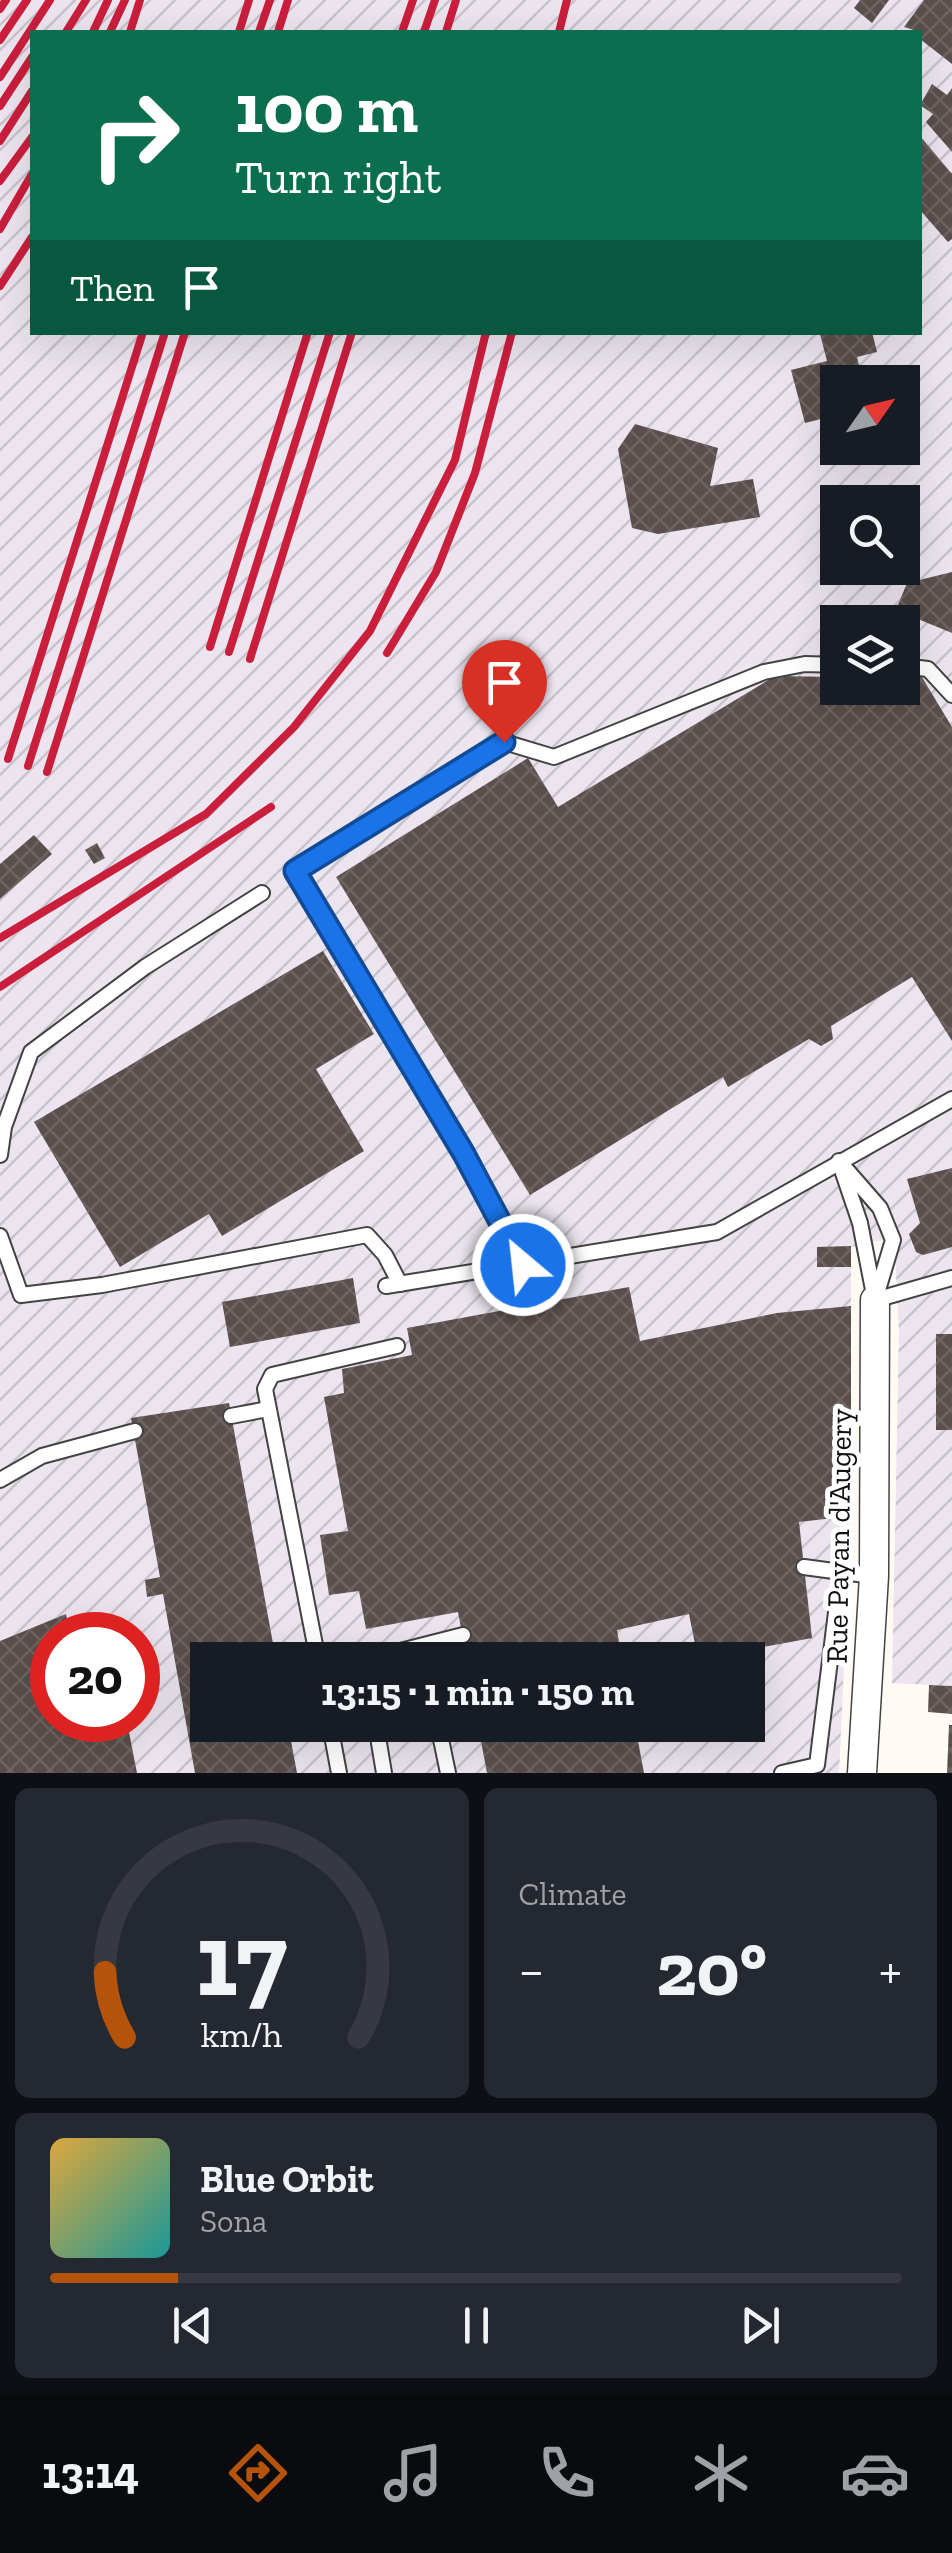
<!DOCTYPE html>
<html lang="en">
<head>
<meta charset="utf-8">
<style>
	body { margin:0; font-family:"Zilla Slab",serif; background:#242831; color:#f1f3f6; height:100vh; display:flex; flex-direction:column; font-size:38px; white-space:nowrap }
	* { box-sizing:border-box; margin:0 }
	p { font-size:32px; color:#9ea1a6 }
	.icon { flex:none; width:55px; height:55px; fill:none; stroke:currentColor; stroke-width:2; stroke-linecap:round; stroke-linejoin:round }
	.map { position:relative; height:1773px; overflow:hidden }
	.details { display:flex; flex-direction:column; gap:15px; padding:15px; background:#0d0f14; flex:1 }
	.details>* { flex:none }
	.banner { position:absolute; left:30px; top:30px; width:892px; height:305px; border-radius:0px; box-shadow:0 10px 40px #0002; background:#0b6e4f; color:#fff; overflow:hidden }
	.needle { width:65px; rotate:56deg }
	.buttons { position:absolute; left:820px; top:365px; display:grid; gap:20px }
	.buttons a { display:grid; place-items:center; width:100px; height:100px; border-radius:0px; background:#171b24; box-shadow:0 10px 40px #0002; font-size:50px }
	.speed { position:absolute; left:30px; top:1612px; display:flex; gap:20px; font-size:50px; font-weight:700; text-align:center }
	.speed>* { display:grid; place-content:center; width:130px; height:130px; border-radius:50%; background:#171b24; box-shadow:0 10px 40px #0002; line-height:1 }
	.speed .limit { border:15px solid #d22; background:#fff; color:#111 }
	.pin { position:absolute; display:grid; place-items:center; width:85px; height:85px; color:#fff; margin:-102px -42px; border-radius:50% 50% 50% 0; rotate:-45deg; box-shadow:0 0 10px #0007 }
	.pin .icon { rotate:45deg }
	.me { position:absolute; width:110px; margin:-55px; rotate:332deg; stroke-linejoin:round; filter:drop-shadow(0 0 8px #0008) }
	.turn { display:flex; align-items:center; gap:35px; height:210px; padding:0 40px; font-size:45px }
	.turn .icon { width:130px; height:130px; stroke-width:2.5 }
	.turn b { display:block; font-size:70px; line-height:85px }
	.then { display:flex; align-items:center; height:95px; padding:0 40px; background:#0003; gap:20px; font-size:38px }
	.big { font-size:75px; font-weight:700; line-height:1.1 }
	.details .card { flex:1; display:flex; flex-direction:column; justify-content:center; gap:15px; min-width:0; padding:0 35px; border-radius:15px; background:#242831 }
	.details .dial { align-items:center; gap:0 }
	.dial svg { height:260px; overflow:visible; fill:none; stroke:#363941; stroke-width:7; stroke-linecap:round; text-anchor:middle }
	.dial text { fill:#f1f3f6; stroke:none }
	.song { display:flex; align-items:center; gap:30px }
	.cover { width:120px; height:120px; border-radius:15px; background:linear-gradient(135deg,hsl(40 70% 55%),hsl(180 70% 35%)) }
	.played { height:10px; border-radius:5px; background:linear-gradient(90deg,#b45309 15%,#363941 15%) }
	.keys { display:flex; justify-content:space-around; direction:ltr }
	.heat { display:flex; justify-content:space-between; align-items:center; font-size:55px; direction:ltr }
	.details .tiles { flex:1; display:grid; gap:15px; grid-template-columns:1fr 1fr }
	.card:last-child { grid-column:span 2 }
	.trip { position:absolute; left:190px; top:1642px; width:575px; height:100px; border-radius:0px; background:#171b24; box-shadow:0 10px 40px #0002; font-weight:700; line-height:100px; text-align:center }
	.menu { display:flex; height:160px; justify-content:space-around; align-items:center; background:#090b0e; color:#9ea1a6 }
	.menu .icon { width:70px; height:70px }
	.menu .selected { color:#b45309 }
	.menu b { font-size:45px; color:#f1f3f6 }
	.map>svg:first-child { display:block }
	.industrial { fill:url(#industrial-furrows); fill-rule:evenodd }
	.building { fill:url(#building-cross-hatch) }
	.lines { fill:none; stroke-linecap:round; stroke-linejoin:round }
	.service-casing { stroke:#434343; stroke-width:18 }
	.minor-casing { stroke:#434343; stroke-width:31 }
	.service { stroke:#fff; stroke-width:14 }
	.minor { stroke:#fff; stroke-width:28 }
	.rail { stroke:#ca1e3d; stroke-width:8 }
	.route-casing { stroke:#114b97; stroke-width:25 }
	.route { stroke:#1a73e8; stroke-width:18 }
	.labels { text-anchor:middle; dominant-baseline:central; stroke-width:10; stroke-linejoin:round; paint-order:stroke }
	.street-label { font-size:30px; fill:#101010; stroke:#fff }
</style>
</head>
<body>
<div class="map">
<svg width="952" height="1773" viewBox="0 0 952 1773">
	<defs>
		<pattern id="industrial-furrows" width="10" height="10" patternUnits="userSpaceOnUse" patternTransform="scale(2.5)"><rect width="10" height="10" fill="#ece5ef"/><path d="M-1 1l2-2M0 10L10 0M9 11l2-2" fill="none" stroke="#c9c3cc"/></pattern>
		<pattern id="building-cross-hatch" width="8" height="8" patternUnits="userSpaceOnUse" patternTransform="scale(2.5)"><rect width="8" height="8" fill="#5a4f4c"/><path d="M0 0l8 8M0 8l8-8" fill="none" stroke="#6d6461"/></pattern>
	</defs>
	<rect width="100%" height="100%" fill="#fffbf4"/>
	<path class="industrial" d="M0,0H952V1686L892,1683L899,1331L894,1237L851,1247V1516L839,1773H0ZM32,32H920V332H32ZM838,382H902V448H838ZM838,502H902V568H838ZM838,622H902V688H838ZM52,1635H138V1720H52ZM208,1660H748V1725H208Z"/>
	<g class="building">
		<polygon points="860,0 889,0 872,23 854,8"/>
		<polygon points="924,0 952,0 952,64 920,39 920,32 904,27"/>
		<polygon points="932,84 947,95 952,88 952,152 926,122 933,114 920,105"/>
		<polygon points="920,136 952,174 952,239 948,242 920,210"/>
		<polygon points="872,332 877,352 857,357 863,382 838,382 838,389 831,390 837,415 805,423 791,370 827,361 820,334"/>
		<polygon points="635,424 718,448 710,486 753,479 760,517 658,534 632,528 618,449"/>
		<polygon points="952,572 952,633 896,610 907,583"/>
		<polygon points="920,674 952,727 952,1041 912,977 831,1026 833,1039 821,1046 809,1039 728,1087 723,1077 530,1195 336,877 528,758 558,807 775,676 838,677 838,688 872,688 879,699"/>
		<polygon points="34,835 52,854 0,899 0,864"/>
		<polygon points="97,843 105,858 94,864 85,850"/>
		<polygon points="323,951 374,1034 316,1069 364,1151 222,1236 209,1214 120,1267 34,1122"/>
		<polygon points="952,1168 952,1247 923,1255 916,1252 909,1234 920,1223 907,1179"/>
		<polygon points="851,1246 851,1267 817,1267 817,1247"/>
		<polygon points="353,1278 360,1323 230,1347 222,1302"/>
		<polygon points="629,1287 640,1341 777,1313 851,1306 851,1516 799,1522 812,1638 698,1659 689,1614 617,1630 622,1660 467,1660 458,1612 366,1629 359,1591 329,1595 320,1535 348,1531 324,1397 344,1393 342,1369 412,1355 407,1328"/>
		<rect x="936" y="1334" width="16" height="96"/>
		<polygon points="229,1403 276,1660 208,1660 208,1725 288,1725 297,1773 195,1773 163,1594 147,1597 145,1580 160,1577 131,1418"/>
		<polygon points="66,1614 70,1635 52,1635 52,1720 86,1720 89,1735 128,1727 137,1773 0,1773 0,1641"/>
		<polygon points="929,1685 952,1686 952,1714 928,1712"/>
		<polygon points="478,1725 635,1725 644,1773 487,1773"/>
		<polygon points="949,1725 952,1725 952,1773 947,1773"/>
	</g>
	<g class="lines">
		<defs>
			<g id="service">
				<polyline points="902,666 928,669 952,695"/>
				<polyline points="0,1155 4,1127 31,1052 145,967 262,893"/>
				<polygon points="839,1161 880,1208 893,1240 875,1300 860,1223"/>
				<polyline points="0,1236 21,1295 102,1285 367,1235 385,1255 400,1284"/>
				<polyline points="523,1265 464,1155 295,871 504,742 554,757 764,672 805,664 838,665"/>
				<polyline points="386,1286 717,1232 952,1099"/>
				<polyline points="875,1300 952,1278"/>
				<polyline points="231,1416 268,1409"/>
				<polyline points="0,1480 42,1456 135,1431"/>
				<polyline points="804,1567 841,1572"/>
				<polyline points="318,1660 265,1389 272,1375 397,1346"/>
				<polyline points="365,1660 463,1635"/>
				<polyline points="330,1725 339,1773"/>
				<polyline points="376,1725 384,1773"/>
				<polyline points="438,1725 448,1773"/>
				<polyline points="782,1773 817,1765 841,1572 874,1576"/>
			</g>
			<polyline id="minor" points="862,1773 874,1576 875,1300"/>
		</defs>
		<use href="#service" class="service-casing"/>
		<use href="#minor" class="minor-casing"/>
		<use href="#service" class="service"/>
		<use href="#minor" class="minor"/>
		<g class="rail">
			<polyline points="0,9 6,0"/>
			<polyline points="66,32 86,0"/>
			<polyline points="93,32 108,0"/>
			<polyline points="110,32 125,0"/>
			<polyline points="130,32 140,0"/>
			<polyline points="239,32 249,0"/>
			<polyline points="259,32 270,0"/>
			<polyline points="278,32 288,0"/>
			<polyline points="402,32 413,0"/>
			<polyline points="424,32 435,0"/>
			<polyline points="446,32 456,0"/>
			<polyline points="559,32 567,0"/>
			<polyline points="0,40 27,0"/>
			<polyline points="0,77 50,0"/>
			<polyline points="0,106 32,57"/>
			<polyline points="0,141 32,91"/>
			<polyline points="0,181 32,137"/>
			<polyline points="0,229 32,174"/>
			<polyline points="0,286 32,237"/>
			<polyline points="210,647 308,332"/>
			<polyline points="229,652 330,332"/>
			<polyline points="387,653 436,572 475,473 512,332"/>
			<polyline points="250,659 352,332"/>
			<polyline points="8,759 143,332"/>
			<polyline points="28,766 165,332"/>
			<polyline points="47,772 185,332"/>
			<polyline points="0,938 206,814 294,727 370,631 455,460 486,332"/>
			<polyline points="0,987 271,807"/>
		</g>
	</g>
	<g class="lines">
		<defs>
			<polyline id="route" points="504,742 295,871 464,1154 523,1265"/>
		</defs>
		<use href="#route" class="route-casing"/>
		<use href="#route" class="route"/>
	</g>
	<g class="labels">
		<g class="street-label">
			<text transform="translate(839 1536) rotate(-89)">Rue Payan d'Augery</text>
		</g>
	</g>
</svg>
<div class="buttons">
<a><svg class="needle" viewBox="-14 -14 28 28"><path d="M0-13l5 13h-10z" fill="#e53935"/><path d="M0 13l5-13h-10z" fill="#9ea1a6"/></svg></a>
<a><svg class="icon" aria-label="search" viewBox="0 0 24 24"><circle cx="10" cy="10" r="6"/><path d="M15 15l6 6"/></svg></a>
<a><svg class="icon" aria-label="layers" viewBox="0 0 24 24"><path d="M12 4l9 5-9 5-9-5zM3 14l9 5 9-5"/></svg></a>
</div>
<div class="speed"><div class="limit">20</div></div>
<div class="pin" style="left:504px;top:742px;background:#d93025"><svg class="icon" aria-label="arrive" viewBox="0 0 24 24"><path d="M6 21V4h12l-3 4 3 4H6"/></svg></div>
<svg class="me" style="left:523px;top:1265px" viewBox="-20 -20 40 40"><circle r="17" fill="#1a73e8" stroke="#fff" stroke-width="3"/><path d="M0-11L8 9 0 5-8 9z" fill="#fff"/></svg>
<div class="trip">13:15 · 1 min · 150 m</div>
<div class="banner">
<div class="turn"><svg class="icon" aria-label="right" viewBox="0 0 24 24"><path d="M7 20v-9h11M14 6l5 5-5 5"/></svg><div><b>100 m</b>Turn right</div></div>
<div class="then">Then<svg class="icon" aria-label="arrive" viewBox="0 0 24 24"><path d="M6 21V4h12l-3 4 3 4H6"/></svg></div>
</div>
</div>
<section class="details">
<div class="tiles">
<div class="card dial"><svg viewBox="0 0 100 80">
<path d="M14 69A42 42 0 1 1 86 69"/>
<path d="M14 69A42 42 0 0 1 8 49" stroke="#b45309"/>
<text x="50" y="56" font-size="32" font-weight="700">17</text>
<text x="50" y="72" font-size="11">km/h</text>
</svg></div>
<div class="card"><p>Climate</p>
<div class="heat"><a>−</a><b class="big">20°</b><a>+</a></div>
</div>
<div class="card">
<div class="song"><i class="cover"></i><div><b>Blue Orbit</b><p>Sona</p></div></div>
<div class="played"></div>
<div class="keys"><svg class="icon" aria-label="previous" viewBox="0 0 24 24"><path d="M18 5L8 12l10 7zM5 5v14"/></svg><svg class="icon" aria-label="pause" viewBox="0 0 24 24"><path d="M8 5v14M16 5v14"/></svg><svg class="icon" aria-label="next" viewBox="0 0 24 24"><path d="M6 5l10 7-10 7zM19 5v14"/></svg></div>
</div>
</div>
</section>
<nav class="menu">
<b>13:14</b>
<svg class="icon selected" aria-label="directions" viewBox="0 0 24 24"><path d="M12 3l9 9-9 9-9-9zM9 14v-3h6M13 9l2 2-2 2"/></svg>
<svg class="icon" aria-label="music" viewBox="0 0 24 24"><path d="M9 18V5l10-2v13"/><circle cx="6" cy="18" r="3"/><circle cx="16" cy="16" r="3"/></svg>
<svg class="icon" aria-label="phone" viewBox="0 0 24 24"><path d="M5 4h4l2 5-3 2q2 4 5 5l2-3 5 2v4C11 20 4 13 5 4z"/></svg>
<svg class="icon" aria-label="climate" viewBox="0 0 24 24"><path d="M12 3v18M4 7l16 10M4 17L20 7"/></svg>
<svg class="icon" aria-label="car" viewBox="0 0 24 24"><path d="M5 17H2v-5l4-1 3-4h7l3 4 3 1v5h-3M9 17h6M6 11h13"/><circle cx="7" cy="17" r="2"/><circle cx="17" cy="17" r="2"/></svg>
</nav>
</body>
</html>
